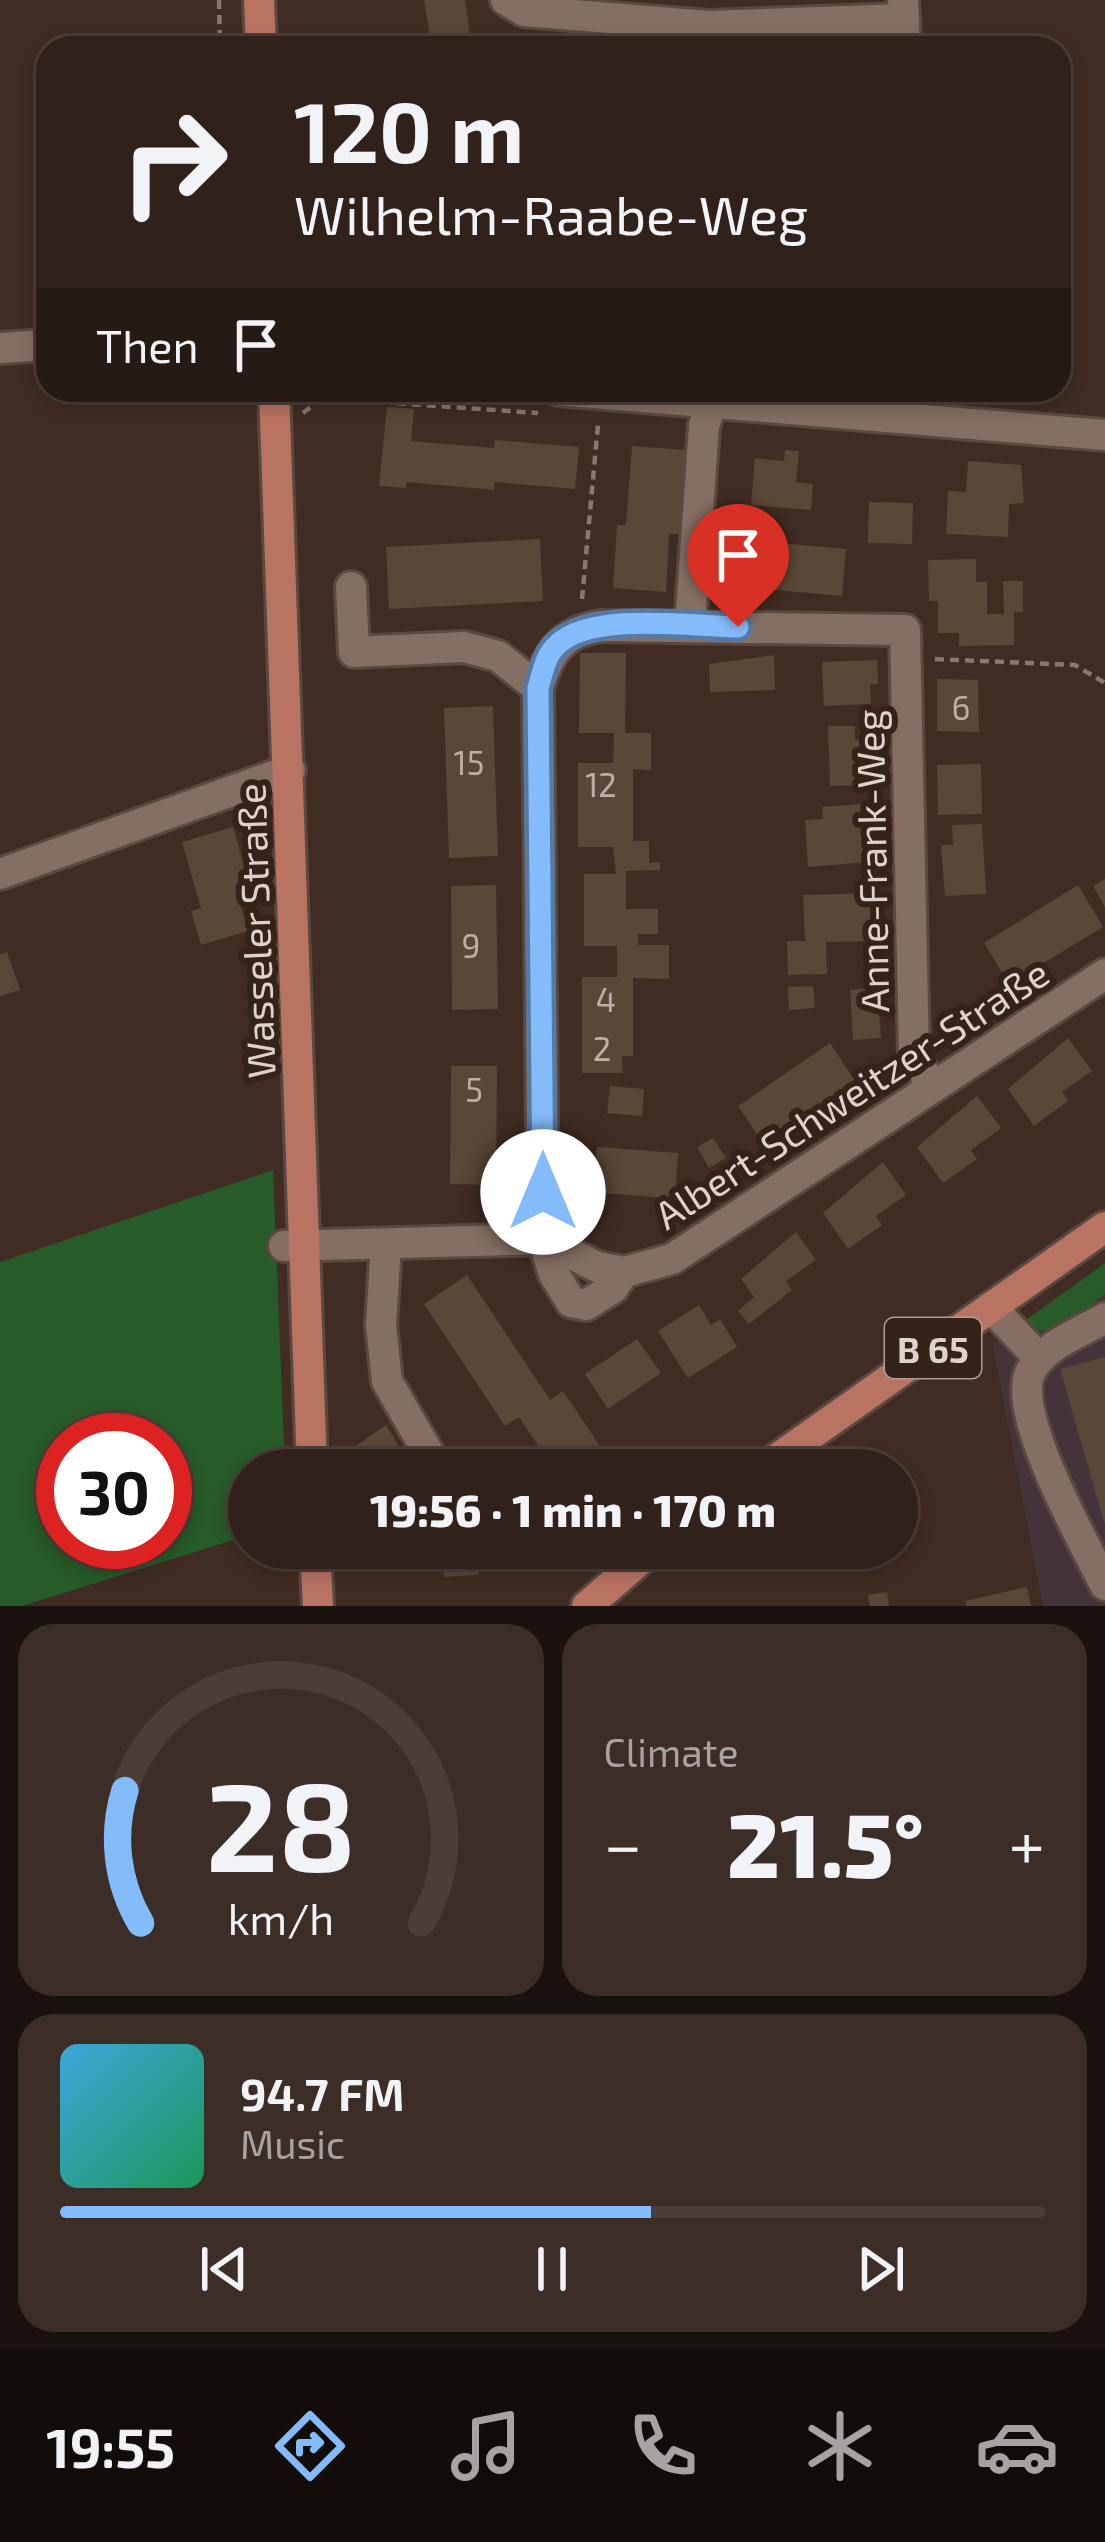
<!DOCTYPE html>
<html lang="en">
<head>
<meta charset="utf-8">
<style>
	body { margin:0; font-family:"Exo 2",sans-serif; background:#3c2e27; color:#f1f3f6; height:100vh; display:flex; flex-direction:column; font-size:45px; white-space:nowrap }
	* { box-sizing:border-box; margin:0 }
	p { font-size:39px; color:#a8a3a2 }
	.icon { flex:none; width:66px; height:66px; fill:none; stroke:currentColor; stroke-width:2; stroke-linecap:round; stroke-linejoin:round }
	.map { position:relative; height:1606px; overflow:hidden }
	.panel { display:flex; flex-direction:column; gap:18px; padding:18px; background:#1a120e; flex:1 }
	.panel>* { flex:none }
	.top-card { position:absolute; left:36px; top:36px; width:1035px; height:366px; border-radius:36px; box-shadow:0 6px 18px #0003,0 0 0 3px #4b3e39; background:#30211a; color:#f1f3f6; overflow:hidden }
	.speed { position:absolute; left:36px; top:1413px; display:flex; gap:24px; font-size:60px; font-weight:700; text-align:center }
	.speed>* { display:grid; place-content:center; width:156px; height:156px; border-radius:50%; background:#30211a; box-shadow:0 6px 18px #0003,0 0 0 3px #4b3e39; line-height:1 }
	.speed .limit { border:18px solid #d22; background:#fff; color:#111 }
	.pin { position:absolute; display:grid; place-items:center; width:102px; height:102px; color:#fff; margin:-123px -51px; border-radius:50% 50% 50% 0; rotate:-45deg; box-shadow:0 0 12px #0007 }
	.pin .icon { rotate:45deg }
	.me { position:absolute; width:132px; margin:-66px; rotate:0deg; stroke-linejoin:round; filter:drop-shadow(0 0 9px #0008) }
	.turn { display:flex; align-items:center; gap:42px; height:252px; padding:0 60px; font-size:54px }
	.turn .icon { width:156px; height:156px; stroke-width:2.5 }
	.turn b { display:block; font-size:84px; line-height:102px }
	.then { display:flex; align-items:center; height:114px; padding:0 60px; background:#0003; gap:24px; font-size:45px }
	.big { font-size:90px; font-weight:800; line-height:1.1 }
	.panel .tile { flex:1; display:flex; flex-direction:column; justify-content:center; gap:18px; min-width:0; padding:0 42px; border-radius:36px; background:#3c2e27 }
	.panel .dial { align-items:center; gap:0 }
	.dial svg { height:312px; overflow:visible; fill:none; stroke:#4b3e39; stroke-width:7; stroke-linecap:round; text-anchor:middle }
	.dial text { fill:#f1f3f6; stroke:none }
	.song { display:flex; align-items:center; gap:36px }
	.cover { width:144px; height:144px; border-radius:18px; background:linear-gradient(135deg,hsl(200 70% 55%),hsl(150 70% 35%)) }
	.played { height:12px; border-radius:6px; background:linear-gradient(90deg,#84bbfb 60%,#4b3e39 60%) }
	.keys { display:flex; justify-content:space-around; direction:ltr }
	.heat { display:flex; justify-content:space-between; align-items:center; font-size:66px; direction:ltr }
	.panel .tiles { flex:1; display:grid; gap:18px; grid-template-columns:1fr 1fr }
	.tile:last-child { grid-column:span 2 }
	.trip { position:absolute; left:228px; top:1449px; width:690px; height:120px; border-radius:60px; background:#30211a; box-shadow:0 6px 18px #0003,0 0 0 3px #4b3e39; font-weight:800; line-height:120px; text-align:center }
	.dock { display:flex; height:192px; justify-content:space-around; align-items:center; background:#130d0a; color:#a8a3a2 }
	.dock .icon { width:84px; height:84px }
	.dock .selected { color:#84bbfb }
	.dock b { font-size:54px; color:#f1f3f6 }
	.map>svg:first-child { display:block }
	.education { fill:#45333b }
	.green { fill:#275b29; fill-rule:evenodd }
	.building { fill:#594738 }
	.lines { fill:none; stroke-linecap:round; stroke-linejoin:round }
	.minor-casing { stroke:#5a4941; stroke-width:36 }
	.major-casing { stroke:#5a4941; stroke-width:36 }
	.path { stroke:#89786f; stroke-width:4.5; stroke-dasharray:9 6; stroke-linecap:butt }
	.minor { stroke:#856e63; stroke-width:30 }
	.major { stroke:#b97363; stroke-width:30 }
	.route-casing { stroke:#567aa3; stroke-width:30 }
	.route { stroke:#84bbfb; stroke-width:21 }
	.labels { text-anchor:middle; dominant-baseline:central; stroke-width:12; stroke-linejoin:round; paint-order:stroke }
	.number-label { font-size:33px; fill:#beafa6 }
	.shield { fill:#352219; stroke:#ac9d96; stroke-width:3 }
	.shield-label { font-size:36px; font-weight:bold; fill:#dfd2cb }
	.street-label { font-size:39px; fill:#dfd2cb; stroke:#352219 }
</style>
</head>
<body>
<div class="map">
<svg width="1105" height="1606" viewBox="0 0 1105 1606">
	<rect width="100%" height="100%" fill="#402c22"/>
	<polygon class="education" points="1105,1266 1105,1606 1043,1606 993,1345"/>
	<g class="green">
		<path d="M273,1170L285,1470H249V1535L22,1606H0V1262ZM63,1440H165V1542H63Z"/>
		<polygon points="1105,1263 1105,1294 1055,1334 1019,1325"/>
	</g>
	<g class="building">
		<polygon points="424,0 465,0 472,48 432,48"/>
		<polygon points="1028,390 1043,390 1043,402 1028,403"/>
		<polygon points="387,407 414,409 411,441 494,448 495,440 579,447 575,489 495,482 494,490 407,482 406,488 379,486"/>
		<polygon points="632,446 688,450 683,534 669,534 666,592 613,588 617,525 626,525"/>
		<polygon points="785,450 799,451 796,482 813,484 811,510 751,505 755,458 784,461"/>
		<polygon points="968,461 1021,465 1024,503 1009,504 1008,537 946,534 948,491 966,492"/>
		<polygon points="869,502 913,503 912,544 868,543"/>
		<polygon points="540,539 543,601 389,609 386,547"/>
		<polygon points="745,540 846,549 842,596 741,587"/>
		<polygon points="976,559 976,582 987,582 987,614 1004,614 1003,581 1023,581 1023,612 1014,612 1014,645 959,646 959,633 938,633 938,601 929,601 928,560"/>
		<polygon points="580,653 626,653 625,733 651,733 651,770 633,769 633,841 649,841 649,863 660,862 660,870 626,871 626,909 658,909 658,934 638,934 638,945 669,945 669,979 633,978 633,1056 622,1056 623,1073 582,1073 582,977 617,977 617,946 584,946 584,874 616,874 615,863 613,847 578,847 578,763 613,763 614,733 579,733"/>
		<polygon points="774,655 775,690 710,692 709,664"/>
		<polygon points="877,660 878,684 870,684 871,704 824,706 822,662"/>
		<polygon points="937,679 978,680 979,732 937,731"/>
		<polygon points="493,706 498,856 449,858 444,708"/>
		<polygon points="828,726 855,726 855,740 877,740 878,785 830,786"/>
		<polygon points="981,764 982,814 938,815 937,765"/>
		<polygon points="863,804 864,819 884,817 886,838 877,839 879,861 808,867 805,820 823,819 822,807"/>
		<polygon points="982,824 986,894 945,896 941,845 953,845 952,825"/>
		<polygon points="233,827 249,883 235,887 248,931 201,945 191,911 201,908 182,842"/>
		<polygon points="1105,879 1105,907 1093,886"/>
		<polygon points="496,885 498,1009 452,1010 451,886"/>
		<polygon points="1078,885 1103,927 1009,984 984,943"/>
		<polygon points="876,893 878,941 826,942 827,974 788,975 787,941 805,941 803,895"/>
		<polygon points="7,952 20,990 0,996 0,954"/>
		<polygon points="813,986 815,1008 789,1010 788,987"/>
		<polygon points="877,988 881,1038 853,1040 850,990"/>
		<polygon points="1068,1038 1092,1071 1062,1092 1068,1101 1034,1126 1008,1089"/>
		<polygon points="830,1043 855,1081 763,1143 738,1106"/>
		<polygon points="451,1066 497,1066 496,1185 450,1184"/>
		<polygon points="610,1086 644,1089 642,1116 607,1113"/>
		<polygon points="977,1096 1001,1128 971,1150 977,1159 943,1183 917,1147"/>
		<polygon points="713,1138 726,1158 709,1168 697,1147"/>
		<polygon points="597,1147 678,1153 675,1199 593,1192"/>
		<polygon points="883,1162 906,1195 876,1216 882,1225 848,1249 823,1213"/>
		<polygon points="796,1232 816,1260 786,1281 792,1290 749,1324 738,1311 754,1297 741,1279"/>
		<polygon points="467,1275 550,1400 563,1391 606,1455 590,1465 593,1470 554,1470 519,1417 505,1426 424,1304"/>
		<polygon points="699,1305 711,1325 720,1319 737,1347 688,1378 658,1331"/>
		<polygon points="637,1339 661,1373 608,1409 585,1374"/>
		<polygon points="1105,1357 1105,1522 1104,1522 1060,1369"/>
		<polygon points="386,1425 400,1448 411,1441 418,1452 397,1466 391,1456 368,1470 353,1448"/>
		<polygon points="442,1548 476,1548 478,1575 444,1577"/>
		<polygon points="1027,1587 1031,1606 966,1606 965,1601"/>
		<polygon points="887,1592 889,1606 870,1606 868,1595"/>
	</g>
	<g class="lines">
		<defs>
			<g id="minor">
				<polyline points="506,0 524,11 709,26 710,48"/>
				<polyline points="903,0 905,48"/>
				<polyline points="709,26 904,19"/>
				<polyline points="0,348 48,345"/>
				<polyline points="558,390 1105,435"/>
				<polyline points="351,587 354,652 464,647 498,656 538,688"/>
				<polyline points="690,626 704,426 715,390"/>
				<polyline points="0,874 290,770"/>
				<polyline points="386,1244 381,1325 387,1381 438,1470"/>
				<polyline points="284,1246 543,1239 597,1267 624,1272 672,1259 1105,974"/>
				<path d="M624,1272L613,1288L586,1305L571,1302L554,1274L543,1239L538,688C548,653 563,631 601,626L905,630L914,1056L932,1086"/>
				<polyline points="991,1307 1039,1358"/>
				<path d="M1105,1318C1081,1332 1044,1345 1031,1371C1009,1411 1085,1544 1105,1585"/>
			</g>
			<g id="major">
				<polyline points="259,0 261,48"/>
				<polyline points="274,390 312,1470"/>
				<polyline points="761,1470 1105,1227"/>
				<polyline points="315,1548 318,1606"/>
				<polyline points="587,1606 654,1548"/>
			</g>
		</defs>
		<use href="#minor" class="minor-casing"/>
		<use href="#major" class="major-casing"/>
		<g class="path">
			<polyline points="219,0 220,48"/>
			<polyline points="322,398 538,413"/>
			<polyline points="303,413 322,398 321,390"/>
			<polyline points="582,599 598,425"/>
			<polyline points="935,659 1075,665 1105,683"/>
			<polyline points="679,1566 699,1548"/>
		</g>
		<use href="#minor" class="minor"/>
		<use href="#major" class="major"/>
	</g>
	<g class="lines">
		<defs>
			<path id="route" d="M543,1192L538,688C543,672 545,655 558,644C593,612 691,626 738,627"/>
		</defs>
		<use href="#route" class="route-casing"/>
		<use href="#route" class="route"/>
	</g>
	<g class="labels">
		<g class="number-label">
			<text x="961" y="707">6</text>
			<text x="469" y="762">15</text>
			<text x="601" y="784">12</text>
			<text x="471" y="945">9</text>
			<text x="606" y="999">4</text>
			<text x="602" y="1048">2</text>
			<text x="474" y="1089">5</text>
		</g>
		<rect class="shield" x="885" y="1318" width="96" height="60" rx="9"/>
		<g class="shield-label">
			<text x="933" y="1348">B 65</text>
		</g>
		<g class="street-label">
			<text transform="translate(871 861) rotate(-91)">Anne-Frank-Weg</text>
			<text transform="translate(255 931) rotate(-92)">Wasseler Straße</text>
			<text transform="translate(851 1093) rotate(-33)">Albert-Schweitzer-Straße</text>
		</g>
	</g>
</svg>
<div class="speed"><div class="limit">30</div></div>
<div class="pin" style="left:738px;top:627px;background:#d93025"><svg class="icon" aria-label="arrive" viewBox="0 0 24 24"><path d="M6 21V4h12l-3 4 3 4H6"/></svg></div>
<svg class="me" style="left:543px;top:1192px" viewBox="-20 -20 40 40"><circle r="19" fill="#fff"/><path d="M0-13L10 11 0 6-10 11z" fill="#84bbfb"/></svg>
<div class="trip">19:56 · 1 min · 170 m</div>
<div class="top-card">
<div class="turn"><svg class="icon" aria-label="right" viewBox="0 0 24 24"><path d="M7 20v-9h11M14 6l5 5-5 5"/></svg><div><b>120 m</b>Wilhelm-Raabe-Weg</div></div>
<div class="then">Then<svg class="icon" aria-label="arrive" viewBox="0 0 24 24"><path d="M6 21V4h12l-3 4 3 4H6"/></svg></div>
</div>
</div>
<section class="panel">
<div class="tiles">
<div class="tile dial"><svg viewBox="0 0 100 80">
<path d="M14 69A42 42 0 1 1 86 69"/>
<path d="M14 69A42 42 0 0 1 10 35" stroke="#84bbfb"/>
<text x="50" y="56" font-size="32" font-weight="700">28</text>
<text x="50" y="72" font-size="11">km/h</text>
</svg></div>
<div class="tile"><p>Climate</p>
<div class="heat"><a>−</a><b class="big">21.5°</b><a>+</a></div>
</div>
<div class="tile">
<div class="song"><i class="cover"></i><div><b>94.7 FM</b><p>Music</p></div></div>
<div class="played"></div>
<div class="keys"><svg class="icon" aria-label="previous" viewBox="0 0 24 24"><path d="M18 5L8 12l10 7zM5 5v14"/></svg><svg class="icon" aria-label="pause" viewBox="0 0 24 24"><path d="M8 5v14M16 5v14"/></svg><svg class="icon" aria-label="next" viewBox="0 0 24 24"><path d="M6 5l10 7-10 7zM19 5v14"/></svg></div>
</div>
</div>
</section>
<nav class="dock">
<b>19:55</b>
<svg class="icon selected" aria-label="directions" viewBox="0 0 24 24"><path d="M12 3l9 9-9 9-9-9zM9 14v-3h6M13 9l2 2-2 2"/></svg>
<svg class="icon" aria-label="music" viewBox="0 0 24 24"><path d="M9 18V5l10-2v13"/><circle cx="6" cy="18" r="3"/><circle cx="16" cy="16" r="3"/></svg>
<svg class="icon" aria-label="phone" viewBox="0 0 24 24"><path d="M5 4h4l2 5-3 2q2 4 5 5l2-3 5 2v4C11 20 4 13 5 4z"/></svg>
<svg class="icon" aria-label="climate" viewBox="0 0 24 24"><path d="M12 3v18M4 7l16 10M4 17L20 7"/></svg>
<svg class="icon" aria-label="car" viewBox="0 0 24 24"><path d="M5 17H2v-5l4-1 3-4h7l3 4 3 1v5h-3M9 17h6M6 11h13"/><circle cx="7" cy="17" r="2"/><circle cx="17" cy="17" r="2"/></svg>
</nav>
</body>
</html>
